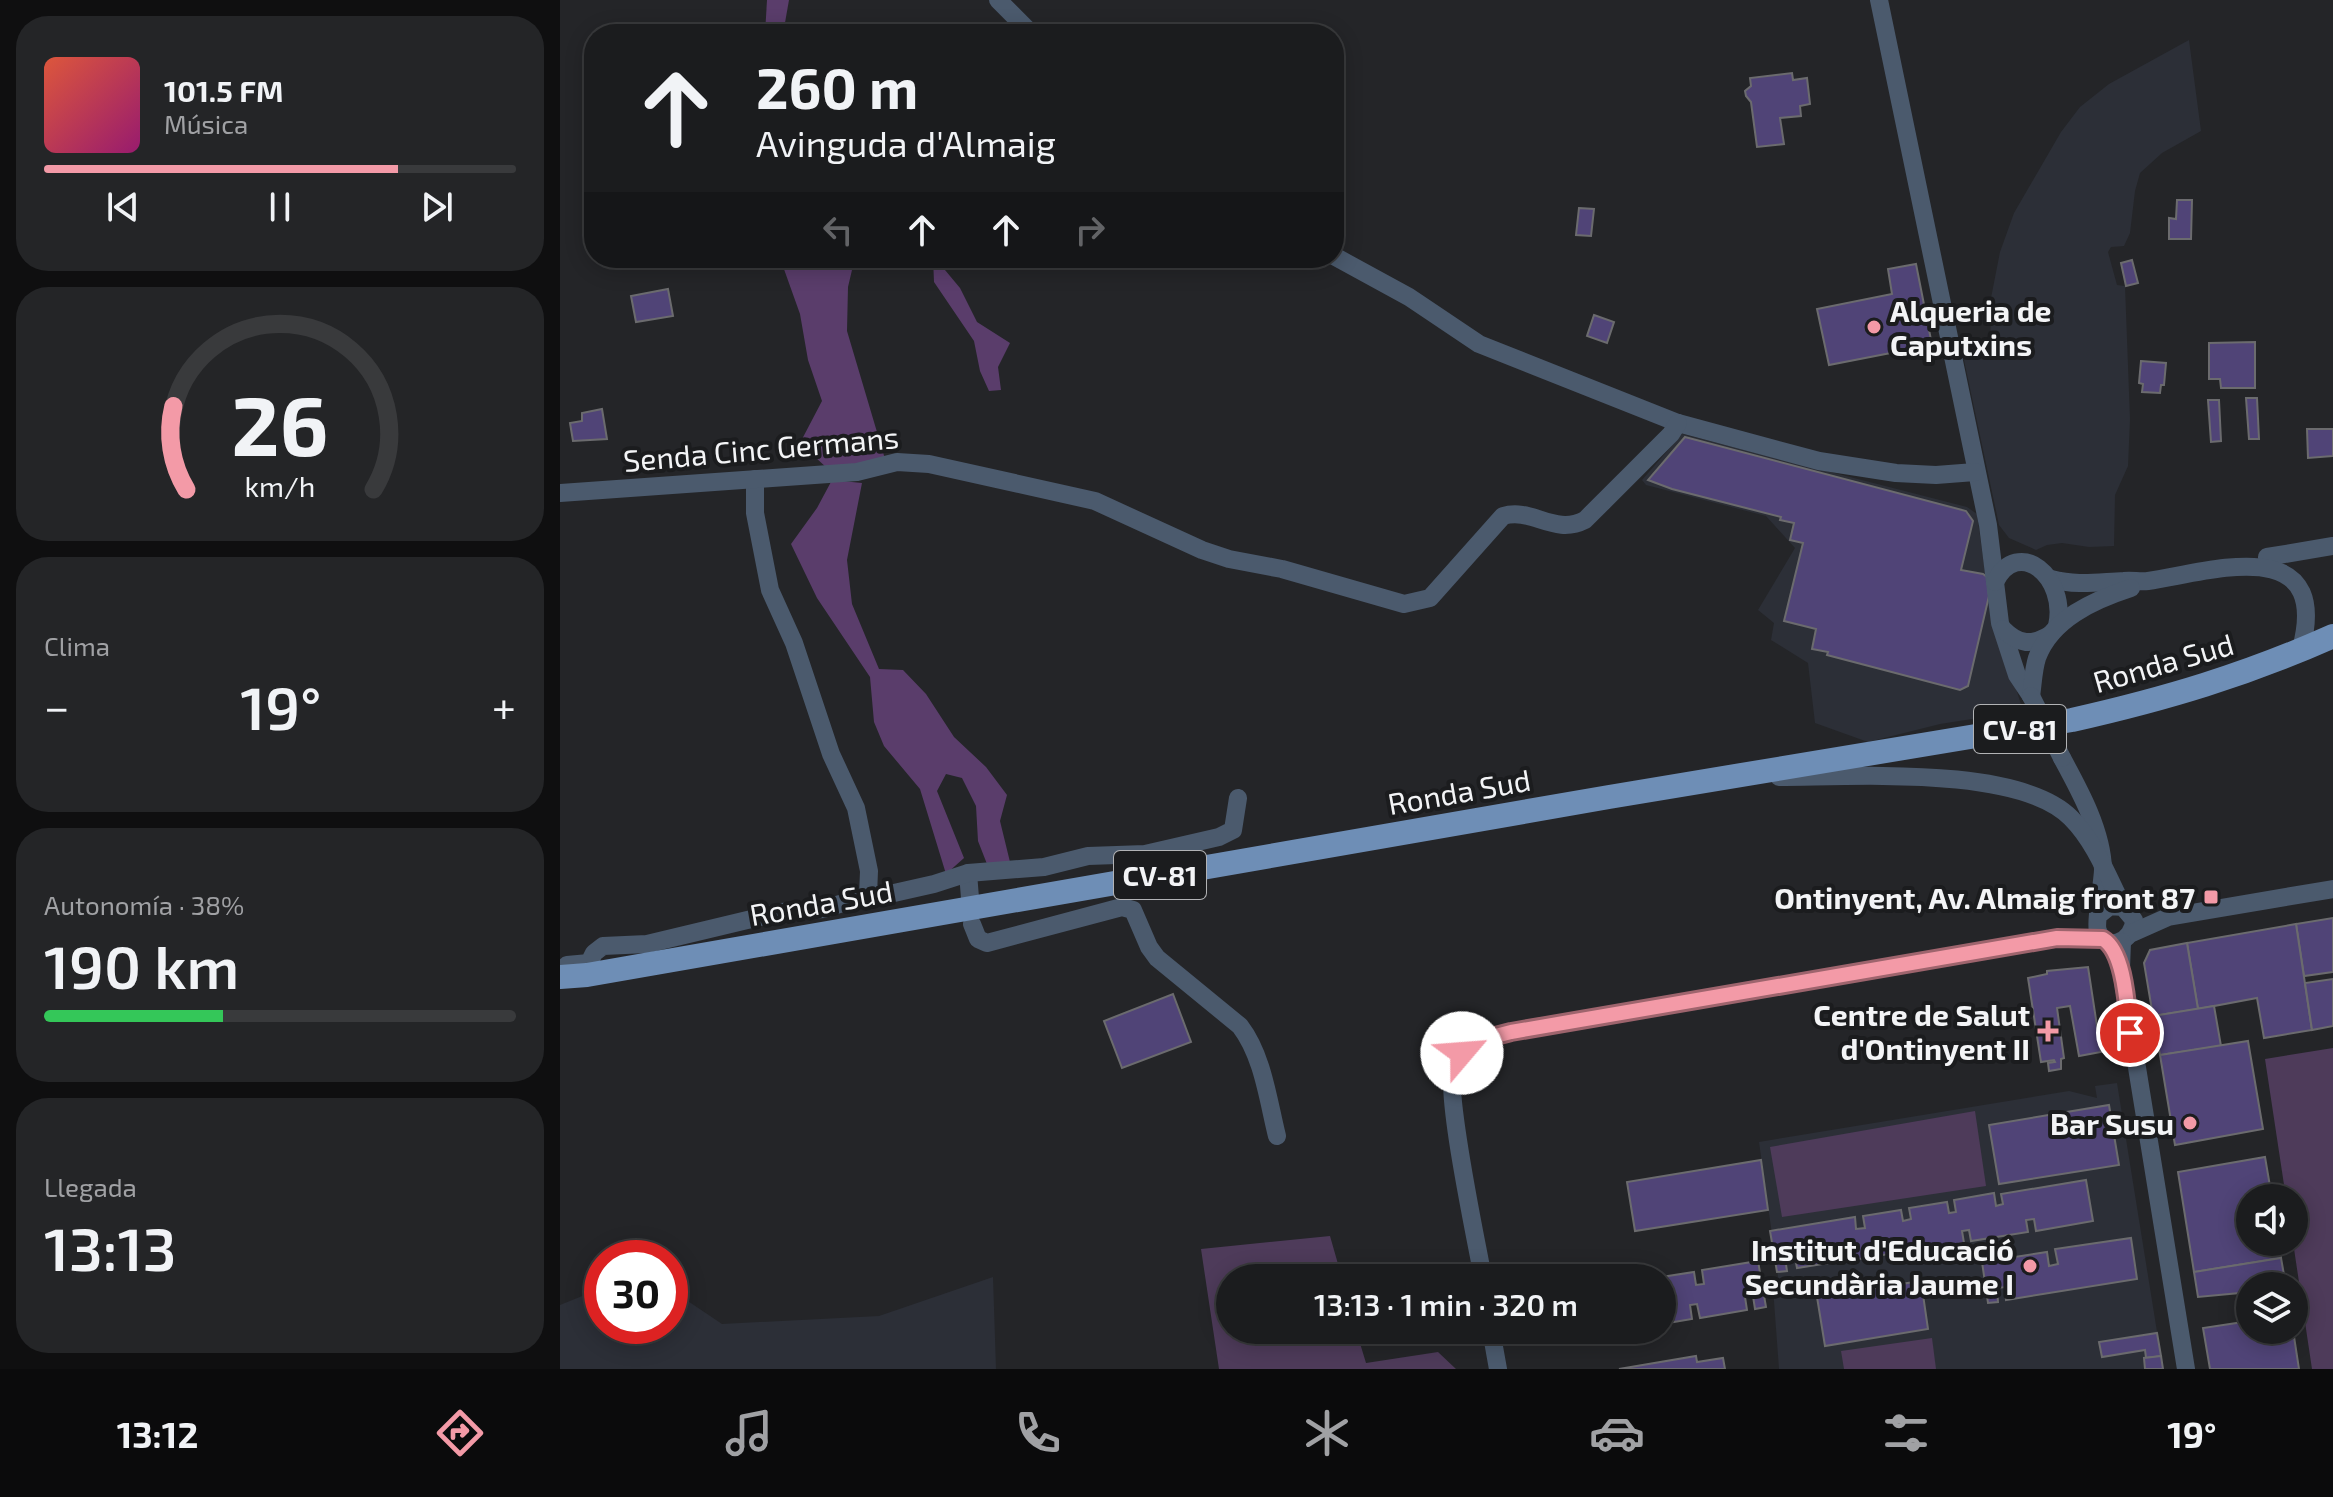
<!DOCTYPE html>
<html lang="es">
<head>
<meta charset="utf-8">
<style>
	body { margin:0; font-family:"Exo 2",sans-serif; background:#242527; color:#f1f3f6; height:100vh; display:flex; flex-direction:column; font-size:30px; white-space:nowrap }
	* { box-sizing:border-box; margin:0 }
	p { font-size:26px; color:#a0a1a4 }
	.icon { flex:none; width:44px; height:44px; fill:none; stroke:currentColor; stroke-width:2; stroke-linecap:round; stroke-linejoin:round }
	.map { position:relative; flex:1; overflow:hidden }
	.details { display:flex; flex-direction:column; gap:16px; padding:16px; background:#0f0f10; width:560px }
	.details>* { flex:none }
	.top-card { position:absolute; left:24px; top:24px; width:760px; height:244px; border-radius:32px; box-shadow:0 4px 20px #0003,0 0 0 2px #393a3c; background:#1b1c1e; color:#f1f3f6; overflow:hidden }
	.fabs { position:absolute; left:1676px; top:1184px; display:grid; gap:16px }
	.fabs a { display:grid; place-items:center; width:72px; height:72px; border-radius:50%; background:#1b1c1e; box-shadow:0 4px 20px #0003,0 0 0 2px #393a3c; font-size:40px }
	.speed { position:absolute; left:24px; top:1240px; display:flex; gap:16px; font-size:40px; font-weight:700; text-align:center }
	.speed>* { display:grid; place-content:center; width:104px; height:104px; border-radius:50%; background:#1b1c1e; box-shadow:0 4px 20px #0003,0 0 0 2px #393a3c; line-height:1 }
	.speed .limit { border:12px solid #d22; background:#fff; color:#111 }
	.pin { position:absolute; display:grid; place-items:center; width:68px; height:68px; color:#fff; margin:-34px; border:4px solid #fff; border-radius:50%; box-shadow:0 2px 8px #0007 }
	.me { position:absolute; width:88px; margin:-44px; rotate:63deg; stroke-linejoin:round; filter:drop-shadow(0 0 6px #0008) }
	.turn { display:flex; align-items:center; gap:28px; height:168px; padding:0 40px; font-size:36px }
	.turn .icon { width:104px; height:104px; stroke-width:2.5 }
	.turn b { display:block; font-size:56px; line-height:68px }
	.lanes { display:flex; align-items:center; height:76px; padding:0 40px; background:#0003; justify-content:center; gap:40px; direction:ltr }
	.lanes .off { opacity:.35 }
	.big { font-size:60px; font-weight:600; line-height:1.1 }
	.details .card { flex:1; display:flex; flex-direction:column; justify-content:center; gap:12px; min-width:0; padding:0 28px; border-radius:32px; background:#242527 }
	.details .dial { align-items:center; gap:0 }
	.dial svg { height:208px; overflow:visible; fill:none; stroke:#393a3c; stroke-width:7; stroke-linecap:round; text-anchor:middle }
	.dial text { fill:#f1f3f6; stroke:none }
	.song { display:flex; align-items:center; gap:24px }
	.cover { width:96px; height:96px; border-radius:12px; background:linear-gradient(135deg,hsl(10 70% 55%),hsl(320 70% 35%)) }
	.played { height:8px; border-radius:4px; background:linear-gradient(90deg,#f39aa7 75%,#393a3c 75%) }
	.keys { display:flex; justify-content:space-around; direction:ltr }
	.heat { display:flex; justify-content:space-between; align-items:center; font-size:44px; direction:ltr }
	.charge { height:12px; border-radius:6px; background:linear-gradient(90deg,#34c759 38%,#393a3c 0) }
	.trip { position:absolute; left:656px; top:1264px; width:460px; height:80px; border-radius:40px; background:#1b1c1e; box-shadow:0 4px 20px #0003,0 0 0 2px #393a3c; font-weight:600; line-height:80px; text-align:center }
	.tabs { display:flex; height:128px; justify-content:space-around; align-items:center; background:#0b0b0c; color:#a0a1a4 }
	.tabs .icon { width:56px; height:56px }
	.tabs .active { color:#f39aa7 }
	.tabs b { font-size:36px; color:#f1f3f6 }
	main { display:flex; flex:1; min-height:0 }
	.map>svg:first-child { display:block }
	.built { fill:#2c2f37 }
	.green { fill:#4e3b5a }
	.forest { fill:#5a3d6b }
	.building { fill:#504477; stroke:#6b6b6e; stroke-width:2 }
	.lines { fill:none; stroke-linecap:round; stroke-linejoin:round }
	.minor { stroke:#4b5a6d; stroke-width:18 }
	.primary { stroke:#6e8eb6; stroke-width:24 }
	.minor-bridge { stroke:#4b5a6d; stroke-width:18 }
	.route-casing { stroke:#9e646d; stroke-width:20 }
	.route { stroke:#f39aa7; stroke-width:14 }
	.poi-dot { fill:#f39aa7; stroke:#1b1c1e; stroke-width:3 }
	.labels { text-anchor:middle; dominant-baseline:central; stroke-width:8; stroke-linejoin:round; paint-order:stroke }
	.shield { fill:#1b1c1e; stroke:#b2b3b5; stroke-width:2 }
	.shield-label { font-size:28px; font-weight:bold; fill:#f3f4f6 }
	.poi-label { font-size:30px; font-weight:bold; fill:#f3f4f6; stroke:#1b1c1e; text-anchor:end }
	.street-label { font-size:30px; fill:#f3f4f6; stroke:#1b1c1e }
</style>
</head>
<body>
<main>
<section class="details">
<div class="card">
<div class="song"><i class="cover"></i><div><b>101.5 FM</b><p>Música</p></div></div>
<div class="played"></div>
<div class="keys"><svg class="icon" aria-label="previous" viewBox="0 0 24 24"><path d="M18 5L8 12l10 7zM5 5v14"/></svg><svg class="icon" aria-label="pause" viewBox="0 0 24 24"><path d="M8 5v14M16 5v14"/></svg><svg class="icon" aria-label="next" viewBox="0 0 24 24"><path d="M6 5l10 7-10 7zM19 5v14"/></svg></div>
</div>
<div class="card dial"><svg viewBox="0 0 100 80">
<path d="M14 69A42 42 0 1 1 86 69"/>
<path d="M14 69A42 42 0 0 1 9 37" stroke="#f39aa7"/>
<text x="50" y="56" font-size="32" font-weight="700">26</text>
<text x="50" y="72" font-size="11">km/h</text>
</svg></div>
<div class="card"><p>Clima</p>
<div class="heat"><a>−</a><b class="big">19°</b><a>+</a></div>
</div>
<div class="card"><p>Autonomía · 38%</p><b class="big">190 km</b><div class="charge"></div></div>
<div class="card"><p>Llegada</p><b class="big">13:13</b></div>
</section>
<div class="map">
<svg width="1773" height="1369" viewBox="0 0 1773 1369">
	<rect width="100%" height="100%" fill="#242528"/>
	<g class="built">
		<polygon points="1629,40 1641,131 1602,153 1580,173 1575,191 1570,233 1564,246 1551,247 1548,252 1557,285 1565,286 1570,419 1568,466 1555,495 1554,546 1529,547 1502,543 1487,545 1476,550 1449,538 1439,525 1404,360 1430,359 1431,298 1440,252 1454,213 1501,132 1520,107 1549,84"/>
		<polygon points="1122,434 1407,507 1417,514 1429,601 1463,711 1380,724 1308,742 1255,723 1248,663 1211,640 1214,623 1198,610 1235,548 1206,516 1086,485 1082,480"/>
		<polygon points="1557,1083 1603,1369 1219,1369 1213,1288 1219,1284 1199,1142 1509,1091 1537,1098 1535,1086"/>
		<polygon points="433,1277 436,1369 0,1369 0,1305 42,1288 42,1326 110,1326 110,1289 162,1324 319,1316"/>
	</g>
	<g class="green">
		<polygon points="1773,1048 1773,1369 1752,1369 1733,1242 1734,1198 1726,1198 1705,1059"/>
		<polygon points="1415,1111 1426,1186 1222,1217 1210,1147"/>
		<polygon points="770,1236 782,1278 670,1278 670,1330 796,1330 806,1363 878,1352 896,1369 659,1369 641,1249"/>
		<polygon points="1372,1338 1376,1369 1284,1369 1281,1351"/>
	</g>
	<g class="forest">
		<polygon points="207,0 229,0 223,34 205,34"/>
		<polygon points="220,258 289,258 292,270 288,287 287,331 325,459 268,469 240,443 262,401 248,360 240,314"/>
		<polygon points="373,258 380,258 380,264 400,288 417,322 450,343 438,367 441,390 429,391 420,371 414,341 374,282"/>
		<polygon points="272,480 302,483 287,560 292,604 319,669 343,670 366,694 394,737 426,767 447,795 440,821 450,862 427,864 418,841 416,806 402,778 386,774 377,791 404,858 386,874 360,789 324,746 314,722 310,677 257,598 231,544 257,508"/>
	</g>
	<g class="building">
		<polygon points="1232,73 1233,80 1247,78 1250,104 1240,106 1241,116 1220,118 1224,144 1197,147 1191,102 1186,96 1185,91 1191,86 1190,78"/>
		<polygon points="1617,200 1632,200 1631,239 1609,239 1609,218 1616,219"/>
		<polygon points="1019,208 1034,209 1031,236 1016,235"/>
		<polygon points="1572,260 1578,283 1566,286 1561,263"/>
		<polygon points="1356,264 1372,345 1269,365 1257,309 1332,294 1328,269"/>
		<polygon points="108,289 113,316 76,322 71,296"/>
		<polygon points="1034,315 1054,322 1047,343 1027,336"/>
		<polygon points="1695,342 1695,388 1661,388 1660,379 1649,379 1649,343"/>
		<polygon points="1581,361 1606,363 1604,385 1601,385 1600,393 1582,392 1583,384 1579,383"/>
		<polygon points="1686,398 1697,398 1699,439 1689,439"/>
		<polygon points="1648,400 1659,400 1661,441 1651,442"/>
		<polygon points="42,409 47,439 13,441 10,423 22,421 22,413"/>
		<polygon points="1747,429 1773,429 1773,456 1748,458"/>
		<polygon points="1125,437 1406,511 1413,521 1401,570 1423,574 1427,577 1429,596 1408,686 1400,690 1267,655 1268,652 1252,649 1256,629 1224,621 1243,543 1230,540 1234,523 1220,520 1221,517 1112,489 1088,480"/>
		<polygon points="1773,918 1773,972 1744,976 1736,924"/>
		<polygon points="1736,924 1752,1030 1704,1038 1697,998 1638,1009 1627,943"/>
		<polygon points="1627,943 1638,1009 1593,1016 1584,963 1590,950"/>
		<polygon points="1528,967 1541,1052 1519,1056 1510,1006 1497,1008 1504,1058 1501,1059 1501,1069 1489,1071 1488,1063 1495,1062 1494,1060 1481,1062 1468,978 1487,974 1487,971"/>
		<polygon points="1773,979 1773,1026 1752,1030 1745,983"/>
		<polygon points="613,994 631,1042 562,1068 544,1021"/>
		<polygon points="1654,1006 1661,1046 1600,1055 1593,1016"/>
		<polygon points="1688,1041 1703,1129 1615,1145 1600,1055"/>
		<polygon points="1549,1105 1559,1165 1439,1184 1429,1125"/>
		<polygon points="1705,1157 1712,1198 1690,1198 1690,1242 1719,1242 1721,1258 1634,1272 1618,1172"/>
		<polygon points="1201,1160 1208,1210 1075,1231 1067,1182"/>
		<polygon points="1526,1180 1533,1221 1476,1231 1474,1219 1466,1220 1468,1232 1411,1241 1409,1230 1402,1231 1404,1243 1338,1253 1336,1241 1327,1243 1329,1254 1292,1260 1290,1248 1280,1250 1282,1261 1237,1268 1235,1257 1225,1258 1227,1271 1217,1272 1210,1231 1295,1217 1296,1229 1305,1228 1303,1216 1341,1210 1343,1221 1351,1219 1349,1208 1387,1202 1389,1213 1396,1212 1394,1200 1434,1193 1436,1206 1443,1204 1441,1194"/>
		<polygon points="1571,1238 1577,1279 1446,1300 1445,1287 1437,1288 1438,1302 1428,1303 1422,1262 1487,1252 1489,1266 1498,1264 1495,1249"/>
		<polygon points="1721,1258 1726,1286 1690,1286 1690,1292 1638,1297 1634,1272"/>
		<polygon points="1198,1261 1206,1307 1195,1309 1193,1296 1185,1297 1187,1310 1140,1318 1137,1304 1130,1305 1132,1319 1102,1324 1102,1278 1095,1278 1134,1272 1136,1285 1144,1284 1142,1270"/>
		<polygon points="1361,1281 1368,1329 1265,1346 1257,1297"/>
		<polygon points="1690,1321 1690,1330 1733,1330 1739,1369 1650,1369 1643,1328"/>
		<polygon points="1597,1333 1601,1356 1586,1358 1585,1350 1542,1357 1539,1342"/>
		<polygon points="1136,1356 1137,1362 1163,1358 1165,1369 1059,1369"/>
		<polygon points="1601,1356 1603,1369 1585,1369 1584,1358"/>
	</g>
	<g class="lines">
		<g class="minor">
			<polyline points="438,0 472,34"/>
			<polyline points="1319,0 1428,525 1440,623 1457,675 1471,696"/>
			<polyline points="774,256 849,297 919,344 1118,423 1259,461 1336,473 1376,475 1415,472"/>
			<polyline points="195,479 195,513 210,590 234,643 271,754 296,808 309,871 308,895"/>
			<path d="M0,493L297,472L337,462L369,464L535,501L642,550L669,559L722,569L844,604L870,598L943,516C972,507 994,536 1025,520L1111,434L1118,423"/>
			<polyline points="1707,557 1773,546"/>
			<path d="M1491,579C1517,586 1538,582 1564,581C1572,580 1580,582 1588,581C1642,574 1773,528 1741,649"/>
			<path d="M1435,582C1458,536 1508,577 1497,626"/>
			<path d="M1443,629C1459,645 1472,646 1491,634"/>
			<path d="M1471,696C1473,684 1473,671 1477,658C1491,619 1534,600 1571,588"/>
			<path d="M1502,758C1520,791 1542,831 1543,869C1543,881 1535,924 1538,931C1546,954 1574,941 1574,920L1563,907L1550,906L1540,914"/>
			<path d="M1219,777C1292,777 1459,765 1511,818C1535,842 1548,877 1563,907"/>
			<polyline points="408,873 410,898"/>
			<path d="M412,924L418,939L427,943L562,907L573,910L589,947L597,958L680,1026C703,1056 708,1100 717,1136"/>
			<polyline points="1572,933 1608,917 1773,889"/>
			<polyline points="1562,942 1561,969 1626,1369"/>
			<polyline points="7,965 29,963 34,953 43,946 87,944 221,912 264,909 308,895 334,893 374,884 408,873 484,867 528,856 585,854 659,837 673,830 678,798"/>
			<path d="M923,1278C917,1243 883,1087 894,1064C905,1041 929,1036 951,1032L1497,938L1543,939"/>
			<polyline points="931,1330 938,1369"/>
		</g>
		<path class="primary" d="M0,977L27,975L1049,797L1512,720C1605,699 1686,675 1773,636"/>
		<polyline class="minor-bridge" points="1471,696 1502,758"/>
	</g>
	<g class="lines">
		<defs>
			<path id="route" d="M902,1053L920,1040L951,1032L1497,938L1543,939C1565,952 1567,1008 1570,1033"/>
		</defs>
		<use href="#route" class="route-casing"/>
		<use href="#route" class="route"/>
	</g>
	<g class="poi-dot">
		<circle cx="1314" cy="327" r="8"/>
		<rect x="1643" y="889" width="16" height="16" rx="4"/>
		<path d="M1484 1019h8v8h8v8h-8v8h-8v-8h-8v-8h8z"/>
		<circle cx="1630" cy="1123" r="8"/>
		<circle cx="1470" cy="1266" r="8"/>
	</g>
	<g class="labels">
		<g class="shield">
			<rect x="1414" y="705" width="92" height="48" rx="6"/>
			<rect x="554" y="851" width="92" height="48" rx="6"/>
		</g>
		<g class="shield-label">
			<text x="1460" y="729">CV-81</text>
			<text x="600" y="875">CV-81</text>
		</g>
		<g class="poi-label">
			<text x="1330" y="310" text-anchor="start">Alqueria de<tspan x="1330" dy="34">Caputxins</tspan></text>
			<text x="1635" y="897">Ontinyent, Av. Almaig front 87</text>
			<text x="1470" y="1014">Centre de Salut<tspan x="1470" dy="34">d'Ontinyent II</tspan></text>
			<text x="1614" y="1123">Bar Susu</text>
			<text x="1454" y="1249">Institut d'Educació<tspan x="1454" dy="34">Secundària Jaume I</tspan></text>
		</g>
		<g class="street-label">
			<text transform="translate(201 448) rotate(-5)">Senda Cinc Germans</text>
			<text transform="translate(1603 662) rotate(-16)">Ronda Sud</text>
			<text transform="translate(899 791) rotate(-10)">Ronda Sud</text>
			<text transform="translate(261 902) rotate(-10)">Ronda Sud</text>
		</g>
	</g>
</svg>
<div class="fabs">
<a><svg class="icon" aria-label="sound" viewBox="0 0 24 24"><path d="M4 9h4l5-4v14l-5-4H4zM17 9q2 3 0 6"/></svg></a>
<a><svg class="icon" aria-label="layers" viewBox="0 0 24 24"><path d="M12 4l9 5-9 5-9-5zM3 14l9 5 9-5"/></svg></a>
</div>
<div class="speed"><div class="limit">30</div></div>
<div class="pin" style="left:1570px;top:1033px;background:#d93025"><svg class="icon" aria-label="arrive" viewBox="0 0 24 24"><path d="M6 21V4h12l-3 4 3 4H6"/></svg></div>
<svg class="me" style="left:902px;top:1053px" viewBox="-20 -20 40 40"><circle r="19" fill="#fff"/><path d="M0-13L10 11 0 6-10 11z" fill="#f39aa7"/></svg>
<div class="trip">13:13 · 1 min · 320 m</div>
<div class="top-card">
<div class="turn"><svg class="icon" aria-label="ahead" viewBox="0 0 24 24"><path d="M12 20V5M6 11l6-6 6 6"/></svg><div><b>260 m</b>Avinguda d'Almaig</div></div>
<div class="lanes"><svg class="icon off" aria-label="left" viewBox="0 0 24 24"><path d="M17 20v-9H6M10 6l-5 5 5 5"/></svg><svg class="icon" aria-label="ahead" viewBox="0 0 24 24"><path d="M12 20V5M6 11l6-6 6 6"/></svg><svg class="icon" aria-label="ahead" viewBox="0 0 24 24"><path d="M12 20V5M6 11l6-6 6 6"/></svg><svg class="icon off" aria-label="right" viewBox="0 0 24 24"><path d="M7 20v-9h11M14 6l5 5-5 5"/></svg></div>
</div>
</div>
</main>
<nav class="tabs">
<b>13:12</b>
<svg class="icon active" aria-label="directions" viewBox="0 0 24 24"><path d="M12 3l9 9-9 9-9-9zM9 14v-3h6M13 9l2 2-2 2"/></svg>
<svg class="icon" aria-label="music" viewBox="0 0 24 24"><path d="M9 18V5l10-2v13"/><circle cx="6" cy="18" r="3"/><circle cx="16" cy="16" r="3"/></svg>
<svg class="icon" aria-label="phone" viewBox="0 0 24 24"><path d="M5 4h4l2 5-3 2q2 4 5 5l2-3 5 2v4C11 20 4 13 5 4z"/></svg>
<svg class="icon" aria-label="climate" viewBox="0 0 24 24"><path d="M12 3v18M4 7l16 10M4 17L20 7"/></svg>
<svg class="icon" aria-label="car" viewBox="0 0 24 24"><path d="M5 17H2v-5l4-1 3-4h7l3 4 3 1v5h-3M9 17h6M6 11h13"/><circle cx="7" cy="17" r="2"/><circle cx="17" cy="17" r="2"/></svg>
<svg class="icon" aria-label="filters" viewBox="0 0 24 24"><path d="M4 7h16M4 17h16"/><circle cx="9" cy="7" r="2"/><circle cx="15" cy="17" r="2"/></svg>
<b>19°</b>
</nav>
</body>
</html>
